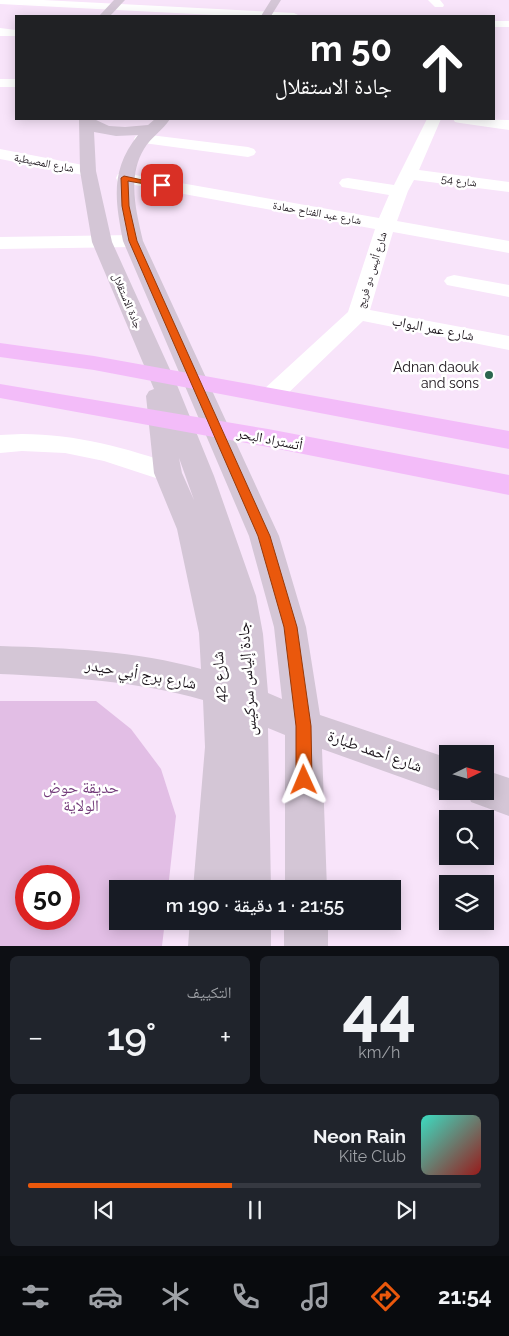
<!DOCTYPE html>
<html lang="ar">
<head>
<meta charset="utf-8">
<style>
	body { margin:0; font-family:Raleway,"Noto Naskh Arabic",sans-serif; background:#20242c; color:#f1f3f6; direction:rtl; height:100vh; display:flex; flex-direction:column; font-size:19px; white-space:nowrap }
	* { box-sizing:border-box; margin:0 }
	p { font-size:16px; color:#9ea1a6 }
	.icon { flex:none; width:28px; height:28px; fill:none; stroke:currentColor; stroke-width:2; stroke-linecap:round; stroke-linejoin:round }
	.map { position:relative; height:946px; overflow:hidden; direction:ltr }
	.details { display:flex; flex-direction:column; gap:10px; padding:10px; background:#0d0f14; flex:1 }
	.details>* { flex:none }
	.banner { position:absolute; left:15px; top:15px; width:480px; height:105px; border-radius:0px; box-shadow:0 2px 12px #0003; direction:rtl; background:#202124; color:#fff; overflow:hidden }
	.needle { width:32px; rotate:85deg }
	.controls { position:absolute; left:439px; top:745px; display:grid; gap:10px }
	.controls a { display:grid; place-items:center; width:55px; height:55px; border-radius:0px; background:#171b24; box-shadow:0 2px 12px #0003; font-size:25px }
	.speed { position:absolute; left:15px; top:865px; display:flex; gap:10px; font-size:25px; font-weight:700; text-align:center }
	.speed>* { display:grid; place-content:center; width:65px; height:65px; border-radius:50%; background:#171b24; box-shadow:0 2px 12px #0003; line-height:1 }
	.speed .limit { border:8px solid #d22; background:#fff; color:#111 }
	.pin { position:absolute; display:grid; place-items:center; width:42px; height:42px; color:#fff; margin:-21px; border-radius:10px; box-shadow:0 2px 8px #0006 }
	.me { position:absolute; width:55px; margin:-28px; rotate:359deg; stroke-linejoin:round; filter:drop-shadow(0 0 4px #0008) }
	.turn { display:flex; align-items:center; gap:18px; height:105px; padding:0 20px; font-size:22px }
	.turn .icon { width:65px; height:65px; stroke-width:2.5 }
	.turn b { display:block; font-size:35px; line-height:42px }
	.big { font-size:38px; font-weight:600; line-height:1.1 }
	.details .widget { flex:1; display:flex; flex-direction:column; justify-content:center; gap:8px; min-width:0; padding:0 18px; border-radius:8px; background:#20242c }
	.details .dial { align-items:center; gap:0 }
	.dial b { font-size:65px; line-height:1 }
	.song { display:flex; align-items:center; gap:15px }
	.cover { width:60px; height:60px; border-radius:8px; background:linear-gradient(135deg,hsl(170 70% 55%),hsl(0 70% 35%)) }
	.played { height:5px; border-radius:2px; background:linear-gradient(90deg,#ea580c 45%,#363941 45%) }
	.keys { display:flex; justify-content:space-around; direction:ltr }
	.heat { display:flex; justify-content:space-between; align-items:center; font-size:28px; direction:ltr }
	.details .tiles { flex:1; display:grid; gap:10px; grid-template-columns:1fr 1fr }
	.widget:last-child { grid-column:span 2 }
	.trip { position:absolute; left:109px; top:880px; width:292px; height:50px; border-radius:0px; background:#171b24; box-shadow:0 2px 12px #0003; font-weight:600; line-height:50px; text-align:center; direction:rtl }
	.tabs { display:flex; height:80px; justify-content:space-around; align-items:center; background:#090b0e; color:#9ea1a6 }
	.tabs .icon { width:35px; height:35px }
	.tabs .active { color:#ea580c }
	.tabs b { font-size:22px; color:#f1f3f6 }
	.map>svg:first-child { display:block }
	.green { fill:#e2bee5; fill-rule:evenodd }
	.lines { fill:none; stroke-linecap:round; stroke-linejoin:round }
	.street { fill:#fff; fill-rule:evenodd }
	.secondary { fill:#d4c6d6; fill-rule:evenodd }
	.highway { fill:#f3bcf9; fill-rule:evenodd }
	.route { fill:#ea580c; stroke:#983908 }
	.poi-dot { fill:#2b664f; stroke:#fff; stroke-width:2 }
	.labels { text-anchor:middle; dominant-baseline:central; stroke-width:5; stroke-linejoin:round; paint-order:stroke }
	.far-street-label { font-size:11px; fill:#1c151c; stroke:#fff }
	.street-label { font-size:14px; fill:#1c151c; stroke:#fff }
	.poi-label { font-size:14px; fill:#1c151c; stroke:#fff; text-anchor:end }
	.near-street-label { font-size:16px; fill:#1c151c; stroke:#fff }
	.near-park-label { font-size:16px; fill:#723a79; stroke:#fff }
</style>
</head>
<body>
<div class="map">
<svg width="509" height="946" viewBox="0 0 509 946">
	<rect width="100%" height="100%" fill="#f8e4fa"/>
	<path class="green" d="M0,701H96L131,729L161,769L176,816L168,889H118V921H165L162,946H0ZM26,876H69V919H26Z"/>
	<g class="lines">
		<g class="street">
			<polygon points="0,0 43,0 294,13 300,16 234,16 0,4"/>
			<polygon points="428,0 440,0 444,5 443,7 435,7"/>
			<rect x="494" y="21" width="15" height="6"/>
			<polygon points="0,28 16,30 16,36 0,36"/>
			<rect x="0" y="79" width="16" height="8"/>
			<polygon points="427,119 441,119 419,170 509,182 509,192 414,180 408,191 397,221 509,241 509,253 393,232 370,310 509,336 509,350 363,321 281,400 272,403 263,400 260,395 263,390 348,312 375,229 124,183 118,182 116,178 118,174 124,173 379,218 389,195 348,188 342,187 339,183 342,179 348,178 394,185"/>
			<polygon points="453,119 509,120 509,130 460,123 455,122"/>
			<polygon points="142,134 248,147 254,149 256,152 254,155 248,157 136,142 134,139 136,136"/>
			<polygon points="0,149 88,166 94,167 96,171 94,175 88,176 0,159"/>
			<polygon points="133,235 140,237 143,241 140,245 133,247 0,249 0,237"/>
			<polygon points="454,275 509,285 509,297 447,285 444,281 447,277"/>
			<path d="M22,434C76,434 127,448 178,466L182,473L178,480L168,482L104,461L65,453L22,451L0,453V435Z"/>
		</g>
		<g class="secondary">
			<polygon points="114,0 125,0 110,16 99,16"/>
			<polygon points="271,0 281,0 271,16 261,16"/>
			<path d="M79,119H94L109,126L125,127L148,125L155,119H170C163,130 151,137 144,149C127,177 136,211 143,241L279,536L306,627L320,715L448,758V791H456L448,794L322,749L327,889H285V735L268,728L271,889H193L205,747L203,700C137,681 68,677 0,674V646C67,648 136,651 201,669L199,633L177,529L154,473L146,396L149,391L154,389L92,242L80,171ZM94,132L116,136L138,135C110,170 115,200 123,241L249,536L274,627L282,699L268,693L263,634L256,596L214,476L177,385L112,242L96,171ZM179,458L194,500L182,473Z"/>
			<polygon points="485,770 509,778 509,816 471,802 467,791 485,791"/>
			<polygon points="190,921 271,921 271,946 188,946"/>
			<rect x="284" y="921" width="44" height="25"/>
		</g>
		<g class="highway">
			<polygon points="0,343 94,356 509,431 509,449 94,370 0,357"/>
			<polygon points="0,384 268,429 509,475 509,495 268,447 0,398"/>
		</g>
	</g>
	<polygon class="route" points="124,176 165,185 162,187 128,181 129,206 137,241 270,536 297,627 311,726 312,780 310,785 304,788 298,785 296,780 296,726 284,627 258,536 129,241 122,206 121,178"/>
	<circle class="poi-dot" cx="489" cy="375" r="5"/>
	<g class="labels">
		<g class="far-street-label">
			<text transform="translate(44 163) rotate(11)">شارع المصيطبة</text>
			<text transform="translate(459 181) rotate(7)">شارع 54</text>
			<text transform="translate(317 213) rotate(10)">شارع عبد الفتاح حمادة</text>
			<text transform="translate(372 270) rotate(-73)">شارع أليس دو فريج</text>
			<text transform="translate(127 301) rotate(67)">جادة الاستقلال</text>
		</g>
		<g class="street-label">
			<text transform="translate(433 328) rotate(11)">شارع عمر البواب</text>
			<text transform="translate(270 439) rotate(11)">أتستراد البحر</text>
		</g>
		<g class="poi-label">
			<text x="479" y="367">Adnan daouk<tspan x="479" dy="16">and sons</tspan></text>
		</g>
		<g class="near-street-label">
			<text transform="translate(141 674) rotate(10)">شارع برج أبي حيدر</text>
			<text transform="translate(219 677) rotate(-94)">شارع 42</text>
			<text transform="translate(247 679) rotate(-94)">جادة إلياس سركيس</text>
			<text transform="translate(375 751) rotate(19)">شارع أحمد طبارة</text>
		</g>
		<g class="near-park-label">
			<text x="81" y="787">حديقة حوض<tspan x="81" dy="18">الولاية</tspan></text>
		</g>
	</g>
</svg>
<div class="controls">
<a><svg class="needle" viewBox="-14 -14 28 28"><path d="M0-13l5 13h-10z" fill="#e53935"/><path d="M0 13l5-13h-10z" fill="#9ea1a6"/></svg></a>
<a><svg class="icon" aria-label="search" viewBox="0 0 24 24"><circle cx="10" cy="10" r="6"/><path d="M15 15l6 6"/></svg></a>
<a><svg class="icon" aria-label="layers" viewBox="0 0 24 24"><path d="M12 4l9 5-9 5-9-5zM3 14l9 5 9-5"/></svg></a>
</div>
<div class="speed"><div class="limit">50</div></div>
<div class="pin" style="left:162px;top:185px;background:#d93025"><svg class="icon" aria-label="arrive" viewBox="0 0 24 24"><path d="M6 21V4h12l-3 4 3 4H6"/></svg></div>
<svg class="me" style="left:304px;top:780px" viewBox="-20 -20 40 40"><path d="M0-17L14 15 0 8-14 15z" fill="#ea580c" stroke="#fff" stroke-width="4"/></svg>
<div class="trip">21:55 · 1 دقيقة · 190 m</div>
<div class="banner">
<div class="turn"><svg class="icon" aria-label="ahead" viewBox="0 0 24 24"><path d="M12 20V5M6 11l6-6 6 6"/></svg><div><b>50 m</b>جادة الاستقلال</div></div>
</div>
</div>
<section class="details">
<div class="tiles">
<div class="widget dial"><b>44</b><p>km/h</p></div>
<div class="widget"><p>التكييف</p>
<div class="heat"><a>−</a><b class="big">19°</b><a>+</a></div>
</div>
<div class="widget">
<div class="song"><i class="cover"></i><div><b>Neon Rain</b><p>Kite Club</p></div></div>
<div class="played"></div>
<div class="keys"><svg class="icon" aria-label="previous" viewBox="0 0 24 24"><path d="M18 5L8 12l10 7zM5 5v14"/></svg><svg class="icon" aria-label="pause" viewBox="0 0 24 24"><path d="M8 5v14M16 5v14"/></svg><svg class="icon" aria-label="next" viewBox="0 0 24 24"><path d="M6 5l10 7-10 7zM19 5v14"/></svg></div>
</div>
</div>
</section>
<nav class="tabs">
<b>21:54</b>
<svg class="icon active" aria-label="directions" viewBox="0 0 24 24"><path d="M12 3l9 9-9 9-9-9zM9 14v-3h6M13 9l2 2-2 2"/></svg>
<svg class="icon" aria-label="music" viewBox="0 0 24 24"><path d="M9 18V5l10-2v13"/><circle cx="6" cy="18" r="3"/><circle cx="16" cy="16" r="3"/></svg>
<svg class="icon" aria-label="phone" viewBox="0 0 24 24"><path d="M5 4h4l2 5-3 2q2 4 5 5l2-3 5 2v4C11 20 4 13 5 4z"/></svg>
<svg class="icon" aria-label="climate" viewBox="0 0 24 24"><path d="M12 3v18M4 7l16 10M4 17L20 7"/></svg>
<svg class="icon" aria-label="car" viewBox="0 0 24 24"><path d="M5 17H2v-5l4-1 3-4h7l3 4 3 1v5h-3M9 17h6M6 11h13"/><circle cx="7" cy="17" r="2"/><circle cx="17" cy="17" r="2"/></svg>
<svg class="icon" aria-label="filters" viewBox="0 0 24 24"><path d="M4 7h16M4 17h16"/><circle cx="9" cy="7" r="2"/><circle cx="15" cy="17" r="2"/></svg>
</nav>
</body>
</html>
